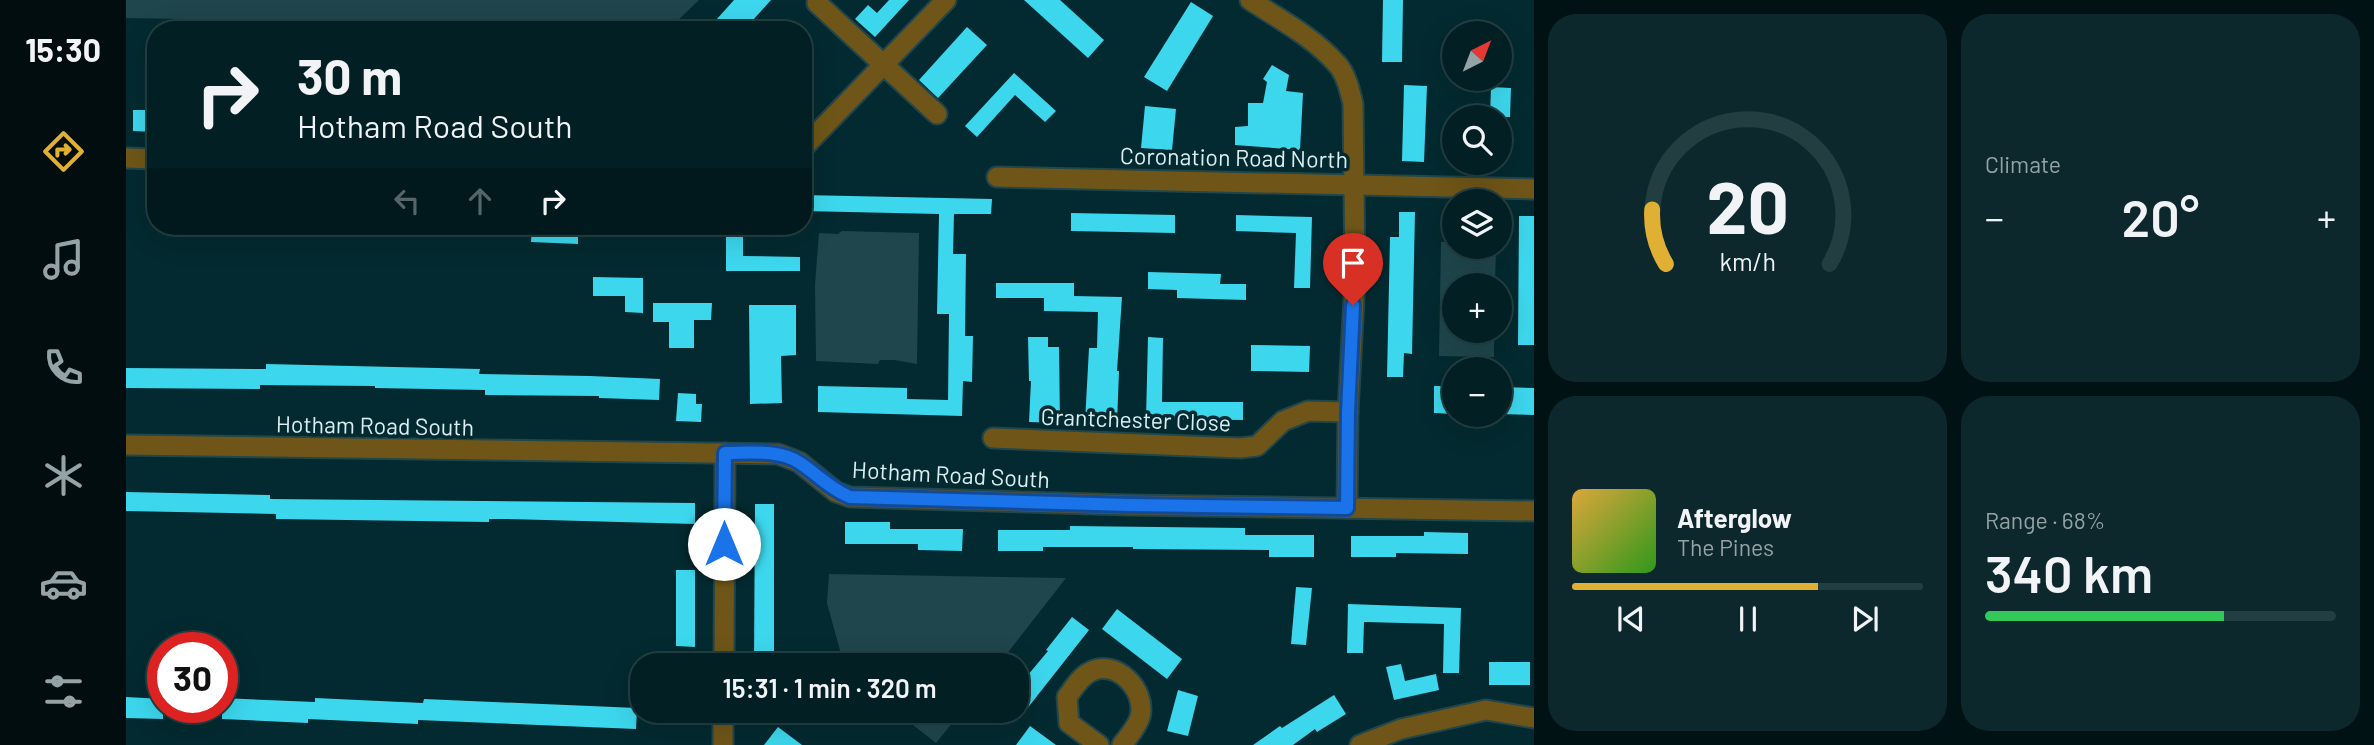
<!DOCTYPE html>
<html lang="en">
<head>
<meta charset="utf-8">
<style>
	body { margin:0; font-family:Barlow,sans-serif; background:#0c282c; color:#f1f3f6; height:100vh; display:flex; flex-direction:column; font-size:26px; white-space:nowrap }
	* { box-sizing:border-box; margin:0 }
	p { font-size:23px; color:#96a3a6 }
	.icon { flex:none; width:38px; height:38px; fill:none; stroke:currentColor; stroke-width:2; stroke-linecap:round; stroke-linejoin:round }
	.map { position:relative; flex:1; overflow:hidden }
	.details { display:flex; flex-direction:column; gap:14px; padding:14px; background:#011214; width:840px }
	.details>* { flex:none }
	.guide { position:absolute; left:21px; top:21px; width:665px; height:214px; border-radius:28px; box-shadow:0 7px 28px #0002,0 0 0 2px #233e41; background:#022024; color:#f1f3f6; overflow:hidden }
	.needle { width:46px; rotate:42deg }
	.controls { position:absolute; left:1316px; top:21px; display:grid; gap:14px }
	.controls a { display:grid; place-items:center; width:70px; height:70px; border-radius:50%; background:#022024; box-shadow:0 7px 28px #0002,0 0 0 2px #233e41; font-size:35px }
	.speed { position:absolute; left:21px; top:632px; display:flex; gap:14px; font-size:35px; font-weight:700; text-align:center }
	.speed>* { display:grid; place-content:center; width:91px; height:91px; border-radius:50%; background:#022024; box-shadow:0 7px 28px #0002,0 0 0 2px #233e41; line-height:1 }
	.speed .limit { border:10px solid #d22; background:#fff; color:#111 }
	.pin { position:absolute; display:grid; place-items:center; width:60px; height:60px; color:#fff; margin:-72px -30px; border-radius:50% 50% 50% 0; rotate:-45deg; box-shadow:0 0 7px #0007 }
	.pin .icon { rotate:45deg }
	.me { position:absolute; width:77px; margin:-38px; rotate:0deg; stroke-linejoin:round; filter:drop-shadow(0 0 5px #0008) }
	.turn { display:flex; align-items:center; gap:24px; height:147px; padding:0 35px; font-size:32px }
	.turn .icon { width:91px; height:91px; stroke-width:2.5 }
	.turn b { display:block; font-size:49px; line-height:60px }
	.lanes { display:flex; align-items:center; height:66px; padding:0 35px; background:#0003; justify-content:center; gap:35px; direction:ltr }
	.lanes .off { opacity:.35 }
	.big { font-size:52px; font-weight:600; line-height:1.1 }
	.details .widget { flex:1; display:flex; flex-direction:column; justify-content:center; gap:10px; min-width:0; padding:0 24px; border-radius:28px; background:#0c282c }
	.details .dial { align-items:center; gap:0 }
	.dial svg { height:182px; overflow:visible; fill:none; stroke:#233e41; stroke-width:7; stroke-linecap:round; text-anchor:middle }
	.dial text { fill:#f1f3f6; stroke:none }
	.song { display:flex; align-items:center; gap:21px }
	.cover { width:84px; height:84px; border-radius:10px; background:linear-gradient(135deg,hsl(40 70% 55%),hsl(110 70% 35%)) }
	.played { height:7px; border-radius:4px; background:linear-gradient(90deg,#e0b034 70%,#233e41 70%) }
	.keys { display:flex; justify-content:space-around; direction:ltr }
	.heat { display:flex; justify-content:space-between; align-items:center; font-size:38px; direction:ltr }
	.charge { height:10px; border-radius:5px; background:linear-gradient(90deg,#34c759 68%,#233e41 0) }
	.details .tiles { flex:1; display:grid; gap:14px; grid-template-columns:repeat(2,1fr) }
	.trip { position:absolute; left:504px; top:653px; width:399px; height:70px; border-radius:28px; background:#022024; box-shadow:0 7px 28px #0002,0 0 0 2px #233e41; font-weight:600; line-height:70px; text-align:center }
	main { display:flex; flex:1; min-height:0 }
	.dock { display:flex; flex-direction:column; width:126px; justify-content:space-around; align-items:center; background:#010d0e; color:#96a3a6 }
	.dock .icon { width:49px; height:49px }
	.dock .current { color:#e0b034 }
	.dock b { font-size:32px; color:#f1f3f6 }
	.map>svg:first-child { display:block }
	.green { fill:#1f464c }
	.building { fill:#3dd7ed }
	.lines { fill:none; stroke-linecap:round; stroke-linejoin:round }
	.minor-casing { stroke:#21464b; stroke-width:23 }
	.minor { stroke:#6f5618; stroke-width:19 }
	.route-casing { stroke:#114b97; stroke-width:18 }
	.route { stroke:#1a73e8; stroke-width:12 }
	.labels { text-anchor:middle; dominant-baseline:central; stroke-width:7; stroke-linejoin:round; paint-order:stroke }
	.street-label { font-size:23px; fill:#dbeff3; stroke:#032a30 }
</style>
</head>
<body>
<main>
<nav class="dock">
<b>15:30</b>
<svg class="icon current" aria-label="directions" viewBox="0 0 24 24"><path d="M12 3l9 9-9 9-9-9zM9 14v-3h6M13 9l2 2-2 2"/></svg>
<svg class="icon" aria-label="music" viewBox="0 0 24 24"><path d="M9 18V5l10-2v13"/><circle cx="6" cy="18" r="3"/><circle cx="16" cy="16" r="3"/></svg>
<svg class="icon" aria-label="phone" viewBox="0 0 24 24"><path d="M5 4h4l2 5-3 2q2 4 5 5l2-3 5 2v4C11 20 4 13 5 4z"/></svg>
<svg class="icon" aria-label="climate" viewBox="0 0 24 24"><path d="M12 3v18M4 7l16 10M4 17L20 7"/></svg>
<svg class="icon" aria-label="car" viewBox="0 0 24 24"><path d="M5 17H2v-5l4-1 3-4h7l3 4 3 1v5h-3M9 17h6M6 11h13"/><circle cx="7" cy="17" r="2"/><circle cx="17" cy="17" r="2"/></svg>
<svg class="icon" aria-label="filters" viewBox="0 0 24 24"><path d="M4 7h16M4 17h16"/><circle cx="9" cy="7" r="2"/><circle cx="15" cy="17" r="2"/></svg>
</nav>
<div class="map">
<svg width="1408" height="745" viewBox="0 0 1408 745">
	<rect width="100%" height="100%" fill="#032a30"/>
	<g class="green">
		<polygon points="0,0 573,0 545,27 0,18"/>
		<polygon points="716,231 793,233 791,364 769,360 754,360 752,364 690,361 689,285 693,233 712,234"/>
		<polygon points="1315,242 1328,242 1328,247 1370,247 1369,285 1328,285 1328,331 1368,331 1368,357 1313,356"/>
		<polygon points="703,574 940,578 872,665 718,665 701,603"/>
		<polygon points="769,711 836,711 810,743"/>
	</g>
	<g class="building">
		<polygon points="608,0 645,0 618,30 581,30"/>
		<polygon points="763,0 783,0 749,37 729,19 742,5 751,13"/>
		<polygon points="898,0 934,0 978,40 962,58"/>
		<polygon points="1257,0 1277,0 1276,62 1256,62"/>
		<polygon points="1065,2 1087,16 1041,91 1018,77"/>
		<polygon points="841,27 861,45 812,98 793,80"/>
		<polygon points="1146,65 1163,75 1160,91 1177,93 1174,150 1109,145 1109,127 1122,126 1122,103 1137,103 1141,82 1137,79"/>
		<polygon points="888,73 930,111 919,122 889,95 851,137 839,126"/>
		<polygon points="1278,85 1301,86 1298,162 1276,161"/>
		<polygon points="1365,87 1385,88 1384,117 1364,117"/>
		<polygon points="1019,106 1050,109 1046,150 1015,148"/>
		<polygon points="7,110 30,110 30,132 7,131"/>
		<polygon points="677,195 866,199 865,214 828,214 827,254 840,254 839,336 847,336 846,382 837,381 836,416 692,412 692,386 781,388 781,399 822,400 823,314 811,314 813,214 677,211"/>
		<polygon points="1273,212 1289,212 1286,354 1278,353 1277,377 1261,377 1264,237 1273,237"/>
		<polygon points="945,213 1049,215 1049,233 945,231"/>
		<polygon points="1110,215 1186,217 1184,288 1168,288 1170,233 1110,231"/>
		<polygon points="1393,216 1408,216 1408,345 1392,345"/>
		<polygon points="406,226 452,226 452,244 405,242"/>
		<polygon points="600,226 617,226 617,256 674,257 674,271 600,271"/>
		<polygon points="1022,272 1095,274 1094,284 1120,284 1120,300 1051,298 1051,290 1022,289"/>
		<polygon points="467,277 517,278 517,313 499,312 499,296 467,296"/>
		<polygon points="870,283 948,283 948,296 996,297 991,371 993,371 991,423 959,422 963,348 971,348 972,312 918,311 918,298 870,298"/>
		<polygon points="527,303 586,303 585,320 568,320 568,348 543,348 543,322 527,322"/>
		<polygon points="623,305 670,305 670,355 655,356 656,403 624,404"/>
		<polygon points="902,337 922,337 922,347 933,347 934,423 903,422 905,381 903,381"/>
		<polygon points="1022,337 1037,338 1036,402 1117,402 1117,420 1020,419"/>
		<polygon points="1125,345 1184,346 1183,372 1125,371"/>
		<polygon points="140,364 354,369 353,374 464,376 534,379 533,400 473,398 473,396 359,395 359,390 249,388 249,386 134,385 134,389 0,388 0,368 140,369"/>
		<polygon points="1308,386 1328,386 1328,414 1308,413"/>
		<polygon points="1374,387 1408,388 1408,415 1374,414"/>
		<polygon points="552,393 570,394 570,404 576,404 575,422 550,421"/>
		<polygon points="0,492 144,495 144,499 569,503 569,524 381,519 363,519 363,522 150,519 150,514 0,511"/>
		<polygon points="629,504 648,504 648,665 628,665"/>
		<polygon points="719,522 764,522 764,529 837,529 836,551 792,550 792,544 719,544"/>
		<polygon points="944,526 1119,528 1119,535 1188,535 1188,557 1143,557 1143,550 1007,549 1007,547 917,547 917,551 872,551 872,530 944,530"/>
		<polygon points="1298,532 1342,533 1342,554 1270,553 1270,557 1225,557 1225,536 1298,536"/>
		<polygon points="550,570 569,570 569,647 550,646"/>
		<polygon points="1170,587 1186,588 1180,645 1165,644"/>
		<polygon points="1222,604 1335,608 1333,673 1317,673 1318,624 1238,622 1237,653 1221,653"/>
		<polygon points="991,609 1056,659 1041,679 976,629"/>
		<polygon points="946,617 963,630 900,710 891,703 891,688 922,651 920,650"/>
		<rect x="1363" y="662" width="41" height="23"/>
		<polygon points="1275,664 1279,681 1310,674 1313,690 1268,700 1260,667"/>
		<polygon points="1052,690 1072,696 1062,736 1041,731"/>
		<polygon points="1208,695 1220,714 1191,732 1189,729 1167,745 1127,745 1154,726 1156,728"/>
		<polygon points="0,697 37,699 37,719 0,718"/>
		<polygon points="96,698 189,702 189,698 297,703 298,699 511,708 510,729 292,720 292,724 182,719 182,723 96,719"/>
		<polygon points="904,726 930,745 890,745"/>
		<polygon points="652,727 676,745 638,745"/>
	</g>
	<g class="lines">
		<defs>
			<g id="minor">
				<path d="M1124,0C1153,19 1187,37 1210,63C1220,73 1224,91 1227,104L1229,279L1222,412L1221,508"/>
				<polyline points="691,3 811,114"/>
				<polyline points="677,148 820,0"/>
				<polyline points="0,158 30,159"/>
				<polyline points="871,177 1408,189"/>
				<polyline points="867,438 1114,448 1131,446 1157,421 1182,411 1222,412"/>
				<polyline points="0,445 652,454 673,462 710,492 724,497 1003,505 1408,511"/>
				<polyline points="598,665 599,453"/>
				<polyline points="597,745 597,710"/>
				<path d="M973,745L943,723L941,697C947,689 954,677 964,672C990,658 1021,690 1014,717C1011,727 1002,737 996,745"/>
				<polyline points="1234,745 1275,729 1360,710 1408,718"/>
			</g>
		</defs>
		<use href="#minor" class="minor-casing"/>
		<use href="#minor" class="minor"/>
	</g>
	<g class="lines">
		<defs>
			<path id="route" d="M598,544L599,453C623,453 653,449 674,463C692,475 704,489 724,497L1003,505L1221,508L1222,412L1227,305"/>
		</defs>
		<use href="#route" class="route-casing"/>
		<use href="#route" class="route"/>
	</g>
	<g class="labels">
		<g class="street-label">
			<text transform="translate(1108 157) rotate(1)">Coronation Road North</text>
			<text transform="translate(1010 419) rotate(2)">Grantchester Close</text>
			<text transform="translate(249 425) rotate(1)">Hotham Road South</text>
			<text transform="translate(825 474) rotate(3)">Hotham Road South</text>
		</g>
	</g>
</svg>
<div class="controls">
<a><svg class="needle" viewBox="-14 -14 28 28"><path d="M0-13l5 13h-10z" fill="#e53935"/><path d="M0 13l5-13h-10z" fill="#96a3a6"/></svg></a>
<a><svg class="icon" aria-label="search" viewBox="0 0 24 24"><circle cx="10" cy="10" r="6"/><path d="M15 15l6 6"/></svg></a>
<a><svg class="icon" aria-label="layers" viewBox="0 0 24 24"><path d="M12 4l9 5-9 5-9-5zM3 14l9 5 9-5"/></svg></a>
<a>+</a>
<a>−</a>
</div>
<div class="speed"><div class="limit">30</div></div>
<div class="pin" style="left:1227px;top:305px;background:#d93025"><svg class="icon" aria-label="arrive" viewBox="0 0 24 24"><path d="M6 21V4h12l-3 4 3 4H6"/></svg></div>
<svg class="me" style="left:598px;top:544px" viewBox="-20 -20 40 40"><circle r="19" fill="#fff"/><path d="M0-13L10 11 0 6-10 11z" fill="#1a73e8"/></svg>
<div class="trip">15:31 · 1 min · 320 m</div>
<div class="guide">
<div class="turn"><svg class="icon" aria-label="right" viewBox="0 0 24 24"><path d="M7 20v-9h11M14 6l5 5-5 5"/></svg><div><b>30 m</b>Hotham Road South</div></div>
<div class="lanes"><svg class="icon off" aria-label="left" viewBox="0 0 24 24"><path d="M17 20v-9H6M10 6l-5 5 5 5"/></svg><svg class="icon off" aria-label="ahead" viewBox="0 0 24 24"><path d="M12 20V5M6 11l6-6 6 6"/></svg><svg class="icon" aria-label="right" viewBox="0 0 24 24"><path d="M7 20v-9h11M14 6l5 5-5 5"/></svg></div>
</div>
</div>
<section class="details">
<div class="tiles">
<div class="widget dial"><svg viewBox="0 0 100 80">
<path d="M14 69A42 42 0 1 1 86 69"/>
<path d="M14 69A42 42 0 0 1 8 45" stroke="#e0b034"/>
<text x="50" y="56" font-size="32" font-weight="700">20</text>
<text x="50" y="72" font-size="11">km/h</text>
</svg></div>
<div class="widget"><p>Climate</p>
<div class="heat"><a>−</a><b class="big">20°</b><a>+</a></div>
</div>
<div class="widget">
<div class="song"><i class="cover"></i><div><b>Afterglow</b><p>The Pines</p></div></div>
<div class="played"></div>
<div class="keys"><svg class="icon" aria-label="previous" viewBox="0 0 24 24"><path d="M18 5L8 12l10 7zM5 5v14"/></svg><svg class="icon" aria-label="pause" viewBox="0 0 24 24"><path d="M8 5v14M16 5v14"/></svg><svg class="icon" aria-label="next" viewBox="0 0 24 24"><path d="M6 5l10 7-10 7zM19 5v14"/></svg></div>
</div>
<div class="widget"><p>Range · 68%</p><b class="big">340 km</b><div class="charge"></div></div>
</div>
</section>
</main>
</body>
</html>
